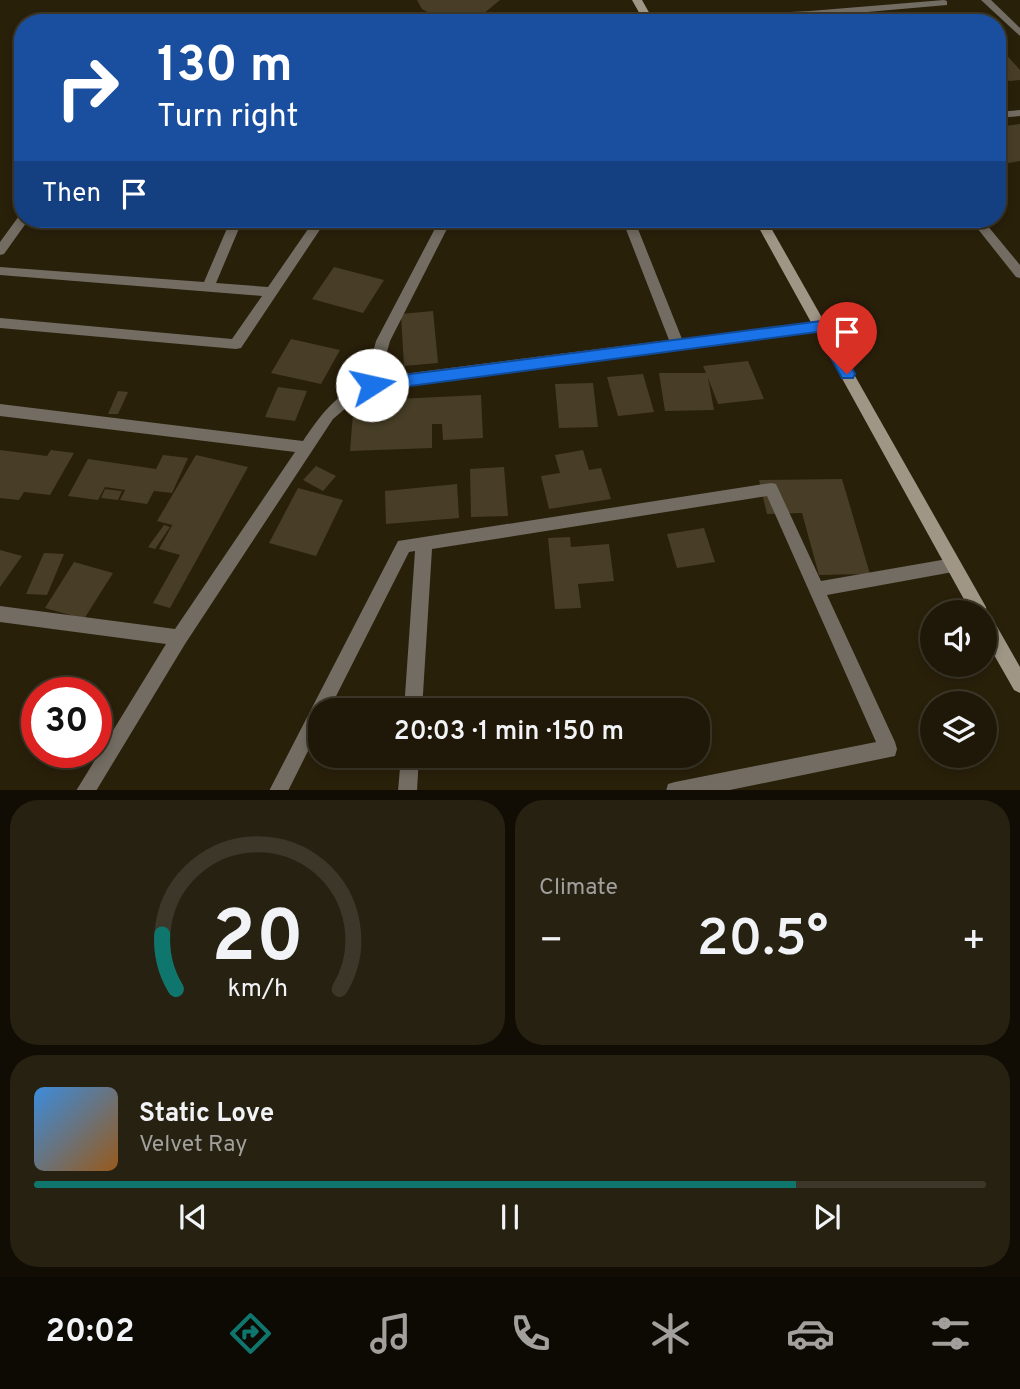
<!DOCTYPE html>
<html lang="en">
<head>
<meta charset="utf-8">
<style>
	body { margin:0; font-family:Overpass,sans-serif; background:#272112; color:#f1f3f6; height:100vh; display:flex; flex-direction:column; font-size:26px; white-space:nowrap }
	* { box-sizing:border-box; margin:0 }
	p { font-size:23px; color:#a1a09c }
	.icon { flex:none; width:38px; height:38px; fill:none; stroke:currentColor; stroke-width:2; stroke-linecap:round; stroke-linejoin:round }
	.map { position:relative; height:790px; overflow:hidden }
	.sheet { display:flex; flex-direction:column; gap:10px; padding:10px; background:#110d04; flex:1 }
	.sheet>* { flex:none }
	.banner { position:absolute; left:14px; top:14px; width:992px; height:214px; border-radius:28px; box-shadow:0 4px 10px #0003,0 0 0 2px #3c3729; background:#1a4fa0; color:#fff; overflow:hidden }
	.controls { position:absolute; left:920px; top:600px; display:grid; gap:14px }
	.controls a { display:grid; place-items:center; width:77px; height:77px; border-radius:50%; background:#1f1808; box-shadow:0 4px 10px #0003,0 0 0 2px #3c3729; font-size:35px }
	.speed { position:absolute; left:21px; top:677px; display:flex; gap:14px; font-size:35px; font-weight:700; text-align:center }
	.speed>* { display:grid; place-content:center; width:91px; height:91px; border-radius:50%; background:#1f1808; box-shadow:0 4px 10px #0003,0 0 0 2px #3c3729; line-height:1 }
	.speed .limit { border:10px solid #d22; background:#fff; color:#111 }
	.pin { position:absolute; display:grid; place-items:center; width:60px; height:60px; color:#fff; margin:-72px -30px; border-radius:50% 50% 50% 0; rotate:-45deg; box-shadow:0 0 7px #0007 }
	.pin .icon { rotate:45deg }
	.me { position:absolute; width:77px; margin:-38px; rotate:80deg; stroke-linejoin:round; filter:drop-shadow(0 0 5px #0008) }
	.turn { display:flex; align-items:center; gap:24px; height:147px; padding:0 28px; font-size:32px }
	.turn .icon { width:91px; height:91px; stroke-width:2.5 }
	.turn b { display:block; font-size:49px; line-height:60px }
	.then { display:flex; align-items:center; height:66px; padding:0 28px; background:#0003; gap:14px; font-size:26px }
	.big { font-size:52px; font-weight:600; line-height:1.1 }
	.sheet .widget { flex:1; display:flex; flex-direction:column; justify-content:center; gap:10px; min-width:0; padding:0 24px; border-radius:28px; background:#272112 }
	.sheet .dial { align-items:center; gap:0 }
	.dial svg { height:182px; overflow:visible; fill:none; stroke:#3c3729; stroke-width:7; stroke-linecap:round; text-anchor:middle }
	.dial text { fill:#f1f3f6; stroke:none }
	.song { display:flex; align-items:center; gap:21px }
	.cover { width:84px; height:84px; border-radius:10px; background:linear-gradient(135deg,hsl(210 70% 55%),hsl(30 70% 35%)) }
	.played { height:7px; border-radius:4px; background:linear-gradient(90deg,#0f766e 80%,#3c3729 80%) }
	.keys { display:flex; justify-content:space-around; direction:ltr }
	.heat { display:flex; justify-content:space-between; align-items:center; font-size:38px; direction:ltr }
	.sheet .tiles { flex:1; display:grid; gap:10px; grid-template-columns:1fr 1fr }
	.widget:last-child { grid-column:span 2 }
	.trip { position:absolute; left:308px; top:698px; width:402px; height:70px; border-radius:28px; background:#1f1808; box-shadow:0 4px 10px #0003,0 0 0 2px #3c3729; font-weight:600; line-height:70px; text-align:center }
	.tab-bar { display:flex; height:112px; justify-content:space-around; align-items:center; background:#0c0a03; color:#a1a09c }
	.tab-bar .icon { width:49px; height:49px }
	.tab-bar .selected { color:#0f766e }
	.tab-bar b { font-size:32px; color:#f1f3f6 }
	.map>svg:first-child { display:block }
	.building { fill:#483e27 }
	.lines { fill:none; stroke-linecap:round; stroke-linejoin:round }
	.service { fill:#726c62; fill-rule:evenodd }
	.minor { fill:#726c62; fill-rule:evenodd }
	.secondary { fill:#a09686; fill-rule:evenodd }
	.route { fill:#1a73e8; stroke:#114b97; stroke-width:2 }
</style>
</head>
<body>
<div class="map">
<svg width="1020" height="791" viewBox="0 0 1020 791">
	<rect width="100%" height="100%" fill="#29200a"/>
	<g class="building">
		<polygon points="417,0 500,0 483,14 455,18 431,14 422,9"/>
		<polygon points="970,14 978,23 925,23 921,18"/>
		<polygon points="1001,49 1020,70 1020,80 1009,81 998,72 998,50"/>
		<polygon points="1020,124 1020,161 998,165 998,127"/>
		<polygon points="334,267 384,280 363,313 312,299"/>
		<polygon points="433,311 438,363 404,366 401,314"/>
		<polygon points="291,339 340,350 321,384 271,373"/>
		<polygon points="748,361 764,399 718,404 708,378 714,410 665,411 659,373 706,373 703,366"/>
		<polygon points="643,374 654,412 618,416 607,377"/>
		<polygon points="593,383 598,427 559,428 555,384"/>
		<polygon points="278,387 307,391 295,421 265,417"/>
		<polygon points="118,391 128,392 118,414 108,414"/>
		<polygon points="481,395 483,438 443,440 442,424 432,424 432,448 350,451 354,401"/>
		<polygon points="0,450 47,456 51,450 74,453 50,495 24,492 19,500 0,498"/>
		<polygon points="583,450 589,470 601,468 611,499 549,509 541,476 560,473 555,455"/>
		<polygon points="163,455 188,458 172,493 154,491 147,504 120,500 125,490 105,487 98,500 68,496 88,459 156,469"/>
		<polygon points="196,455 248,467 170,608 153,603 180,555 159,549 174,522 172,525 157,521"/>
		<polygon points="316,466 336,476 323,491 303,480"/>
		<polygon points="504,467 508,516 471,517 470,469"/>
		<polygon points="842,479 870,574 819,575 802,513 767,514 759,480"/>
		<polygon points="457,484 459,518 386,524 385,491"/>
		<polygon points="298,488 343,500 316,556 269,543"/>
		<polygon points="105,489 122,491 118,500 101,498"/>
		<polygon points="164,525 170,527 155,549 148,547"/>
		<polygon points="704,528 715,562 677,568 667,534"/>
		<polygon points="570,537 571,547 609,544 614,581 578,584 581,608 555,609 548,538"/>
		<polygon points="0,550 22,556 0,587"/>
		<polygon points="44,553 64,554 47,595 26,594"/>
		<polygon points="74,562 113,573 84,619 45,608"/>
	</g>
	<g class="lines">
		<g class="service">
			<polygon points="944,0 947,1 947,5 810,17 690,23 644,22 649,19 810,11"/>
			<polygon points="981,0 991,0 1020,28 1020,36"/>
			<polygon points="1020,110 1020,116 998,118 998,112"/>
			<polygon points="970,219 982,219 1020,265 1020,278 1016,277"/>
		</g>
		<g class="minor">
			<polygon points="23,215 23,219 29,219 4,254 0,255 0,242 19,216"/>
			<polygon points="231,219 243,219 216,283 268,287 315,219 327,219 241,348 236,349 0,328 0,318 232,339 262,296 0,275 0,267 204,282"/>
			<path d="M440,219H452L390,341L380,377L669,340L622,219H634L682,339L821,321L828,326L821,331L683,348L678,351L673,350L386,386L360,396L333,419L185,644L96,791H76L166,644L0,622V606L175,629L295,452L0,416V404L303,441C320,416 336,393 365,383L376,341Z"/>
			<polygon points="771,483 776,484 821,581 953,558 959,560 961,565 959,570 953,572 827,595 895,742 897,749 895,756 725,791 666,791 668,784 675,782 876,742 767,496 432,549 422,710 404,710 415,551 409,552 329,710 320,710 320,727 288,791 269,791 398,541"/>
			<polygon points="401,756 419,756 417,791 398,791"/>
		</g>
		<g class="secondary">
			<polygon points="632,0 642,0 655,23 645,23"/>
			<polygon points="754,219 766,219 986,607 987,615 991,616 1020,667 1020,693 1014,690 985,639 985,612 971,612"/>
		</g>
	</g>
	<polygon class="route" points="821,321 826,322 853,370 855,374 853,378 842,378 817,332 372,391 364,385 372,379"/>
</svg>
<div class="controls">
<a><svg class="icon" aria-label="sound" viewBox="0 0 24 24"><path d="M4 9h4l5-4v14l-5-4H4zM17 9q2 3 0 6"/></svg></a>
<a><svg class="icon" aria-label="layers" viewBox="0 0 24 24"><path d="M12 4l9 5-9 5-9-5zM3 14l9 5 9-5"/></svg></a>
</div>
<div class="speed"><div class="limit">30</div></div>
<div class="pin" style="left:847px;top:374px;background:#d93025"><svg class="icon" aria-label="arrive" viewBox="0 0 24 24"><path d="M6 21V4h12l-3 4 3 4H6"/></svg></div>
<svg class="me" style="left:372px;top:385px" viewBox="-20 -20 40 40"><circle r="19" fill="#fff"/><path d="M0-13L10 11 0 6-10 11z" fill="#1a73e8"/></svg>
<div class="trip">20:03 · 1 min · 150 m</div>
<div class="banner">
<div class="turn"><svg class="icon" aria-label="right" viewBox="0 0 24 24"><path d="M7 20v-9h11M14 6l5 5-5 5"/></svg><div><b>130 m</b>Turn right</div></div>
<div class="then">Then<svg class="icon" aria-label="arrive" viewBox="0 0 24 24"><path d="M6 21V4h12l-3 4 3 4H6"/></svg></div>
</div>
</div>
<section class="sheet">
<div class="tiles">
<div class="widget dial"><svg viewBox="0 0 100 80">
<path d="M14 69A42 42 0 1 1 86 69"/>
<path d="M14 69A42 42 0 0 1 8 45" stroke="#0f766e"/>
<text x="50" y="56" font-size="32" font-weight="700">20</text>
<text x="50" y="72" font-size="11">km/h</text>
</svg></div>
<div class="widget"><p>Climate</p>
<div class="heat"><a>−</a><b class="big">20.5°</b><a>+</a></div>
</div>
<div class="widget">
<div class="song"><i class="cover"></i><div><b>Static Love</b><p>Velvet Ray</p></div></div>
<div class="played"></div>
<div class="keys"><svg class="icon" aria-label="previous" viewBox="0 0 24 24"><path d="M18 5L8 12l10 7zM5 5v14"/></svg><svg class="icon" aria-label="pause" viewBox="0 0 24 24"><path d="M8 5v14M16 5v14"/></svg><svg class="icon" aria-label="next" viewBox="0 0 24 24"><path d="M6 5l10 7-10 7zM19 5v14"/></svg></div>
</div>
</div>
</section>
<nav class="tab-bar">
<b>20:02</b>
<svg class="icon selected" aria-label="directions" viewBox="0 0 24 24"><path d="M12 3l9 9-9 9-9-9zM9 14v-3h6M13 9l2 2-2 2"/></svg>
<svg class="icon" aria-label="music" viewBox="0 0 24 24"><path d="M9 18V5l10-2v13"/><circle cx="6" cy="18" r="3"/><circle cx="16" cy="16" r="3"/></svg>
<svg class="icon" aria-label="phone" viewBox="0 0 24 24"><path d="M5 4h4l2 5-3 2q2 4 5 5l2-3 5 2v4C11 20 4 13 5 4z"/></svg>
<svg class="icon" aria-label="climate" viewBox="0 0 24 24"><path d="M12 3v18M4 7l16 10M4 17L20 7"/></svg>
<svg class="icon" aria-label="car" viewBox="0 0 24 24"><path d="M5 17H2v-5l4-1 3-4h7l3 4 3 1v5h-3M9 17h6M6 11h13"/><circle cx="7" cy="17" r="2"/><circle cx="17" cy="17" r="2"/></svg>
<svg class="icon" aria-label="filters" viewBox="0 0 24 24"><path d="M4 7h16M4 17h16"/><circle cx="9" cy="7" r="2"/><circle cx="15" cy="17" r="2"/></svg>
</nav>
</body>
</html>
